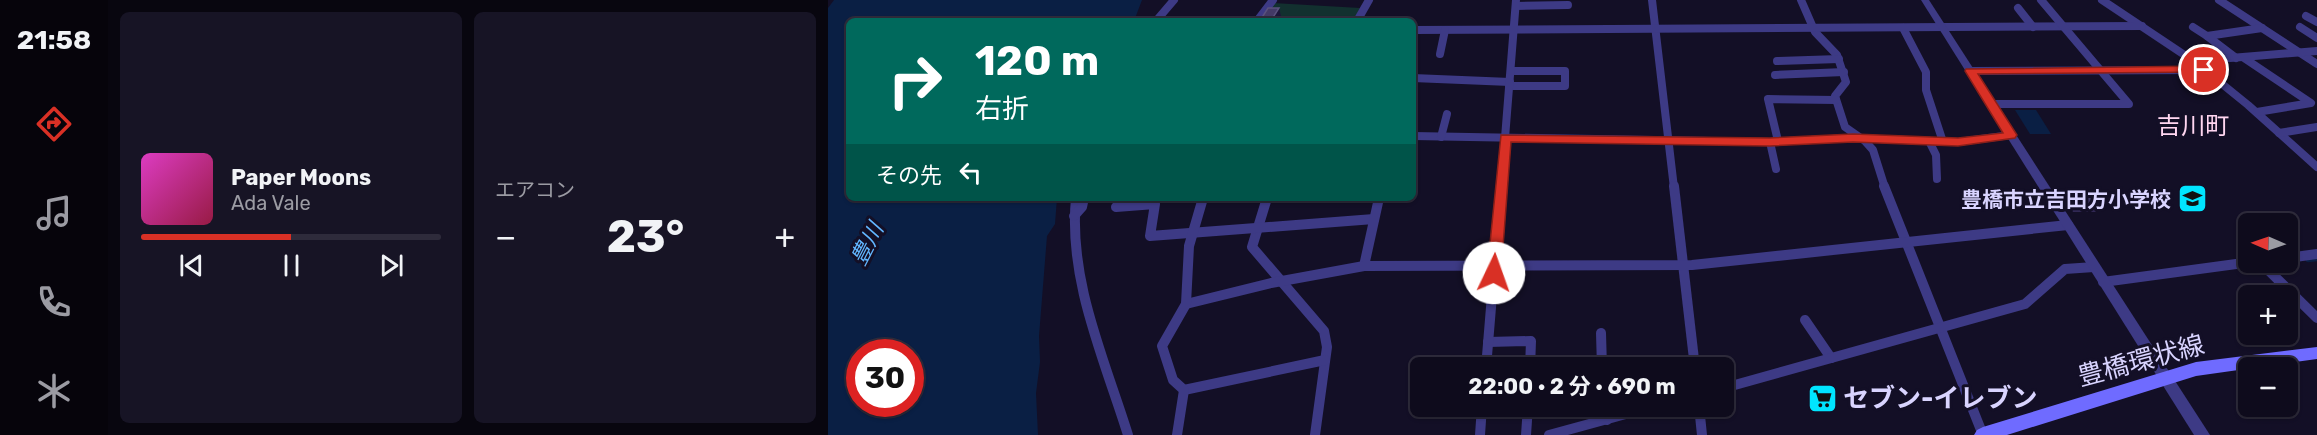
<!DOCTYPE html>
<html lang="ja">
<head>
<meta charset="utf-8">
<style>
	body { margin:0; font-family:Rubik,"Noto Sans JP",sans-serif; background:#171425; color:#f1f3f6; height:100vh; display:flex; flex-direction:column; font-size:22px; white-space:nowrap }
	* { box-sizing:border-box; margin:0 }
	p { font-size:20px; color:#9b9ba3 }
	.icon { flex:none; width:33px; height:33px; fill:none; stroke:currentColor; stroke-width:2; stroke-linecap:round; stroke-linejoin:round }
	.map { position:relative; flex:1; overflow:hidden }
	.side { display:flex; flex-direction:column; gap:12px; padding:12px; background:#08060f; width:720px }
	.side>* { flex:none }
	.top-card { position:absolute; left:18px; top:18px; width:570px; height:183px; border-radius:9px; box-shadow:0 2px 4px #0004,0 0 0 2px #2e2b3b; background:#00695c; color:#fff; overflow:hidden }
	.needle { width:39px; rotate:272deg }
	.buttons { position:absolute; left:1410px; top:213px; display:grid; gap:12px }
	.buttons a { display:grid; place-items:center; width:60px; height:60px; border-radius:9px; background:#0e0b1c; box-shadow:0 2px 4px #0004,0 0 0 2px #2e2b3b; font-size:30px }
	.speed { position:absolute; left:18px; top:339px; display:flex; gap:12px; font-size:30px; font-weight:700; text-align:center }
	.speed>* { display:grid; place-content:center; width:78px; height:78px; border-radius:50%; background:#0e0b1c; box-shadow:0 2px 4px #0004,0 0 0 2px #2e2b3b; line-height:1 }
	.speed .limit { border:9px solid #d22; background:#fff; color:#111 }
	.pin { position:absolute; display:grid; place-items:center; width:51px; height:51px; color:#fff; margin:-26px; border:3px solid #fff; border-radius:50%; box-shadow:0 2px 6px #0007 }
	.me { position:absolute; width:66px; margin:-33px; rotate:3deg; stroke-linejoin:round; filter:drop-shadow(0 0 4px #0008) }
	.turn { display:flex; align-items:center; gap:21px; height:126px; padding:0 30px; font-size:27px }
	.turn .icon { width:78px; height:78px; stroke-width:2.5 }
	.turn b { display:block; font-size:42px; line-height:51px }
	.then { display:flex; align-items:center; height:57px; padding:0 30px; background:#0003; gap:12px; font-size:22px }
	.big { font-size:45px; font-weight:700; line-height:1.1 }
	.side .widget { flex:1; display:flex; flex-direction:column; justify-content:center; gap:9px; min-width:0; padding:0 21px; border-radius:9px; background:#171425 }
	.song { display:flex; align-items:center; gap:18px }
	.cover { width:72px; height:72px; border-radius:9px; background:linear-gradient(135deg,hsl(310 70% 55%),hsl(340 70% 35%)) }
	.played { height:6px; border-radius:3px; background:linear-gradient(90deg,#d93025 50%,#2e2b3b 50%) }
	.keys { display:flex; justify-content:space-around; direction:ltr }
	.heat { display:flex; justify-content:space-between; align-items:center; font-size:33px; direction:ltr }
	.side .tiles { flex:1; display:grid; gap:12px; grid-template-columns:repeat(2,1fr) }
	.trip { position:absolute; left:582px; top:357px; width:324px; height:60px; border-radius:9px; background:#0e0b1c; box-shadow:0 2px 4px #0004,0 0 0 2px #2e2b3b; font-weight:700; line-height:60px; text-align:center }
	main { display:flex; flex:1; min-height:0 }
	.menu { display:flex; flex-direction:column; width:108px; justify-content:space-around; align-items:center; background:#06040b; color:#9b9ba3 }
	.menu .icon { width:42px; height:42px }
	.menu .active { color:#d93025 }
	.menu b { font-size:27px; color:#f1f3f6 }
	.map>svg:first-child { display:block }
	.green { fill:#12302f }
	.water { fill:#0a1f44; fill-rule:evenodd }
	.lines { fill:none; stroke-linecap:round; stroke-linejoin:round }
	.stream { stroke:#0a1f44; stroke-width:4.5 }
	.minor-far1 { stroke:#3d3a85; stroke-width:8 }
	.minor { stroke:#3d3a85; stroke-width:10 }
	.tertiary { fill:#3d3a85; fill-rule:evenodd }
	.secondary { fill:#6f6bff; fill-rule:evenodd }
	.wall { fill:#312854 }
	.shaded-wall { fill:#1d163a }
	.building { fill:#433a66; stroke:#5a527e; stroke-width:1.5 }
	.route { fill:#d93025; stroke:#8d1f18; stroke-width:1.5 }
	.labels { text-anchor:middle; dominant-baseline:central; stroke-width:6; stroke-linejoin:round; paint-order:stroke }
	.poi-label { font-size:21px; font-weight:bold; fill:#d9d4ff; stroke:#130f26; text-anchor:end }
	.water-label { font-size:22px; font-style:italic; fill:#62b6ff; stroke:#130f26 }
	.quarter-label { font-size:24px; fill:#ffd6f0; stroke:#130f26 }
	.near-street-label { font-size:26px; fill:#d9d4ff; stroke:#130f26 }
	.near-poi-label { font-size:26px; font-weight:bold; fill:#d9d4ff; stroke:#130f26; text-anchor:start }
</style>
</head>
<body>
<main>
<nav class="menu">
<b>21:58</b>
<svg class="icon active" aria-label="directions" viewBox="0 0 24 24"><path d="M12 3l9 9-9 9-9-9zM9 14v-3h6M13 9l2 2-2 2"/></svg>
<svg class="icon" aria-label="music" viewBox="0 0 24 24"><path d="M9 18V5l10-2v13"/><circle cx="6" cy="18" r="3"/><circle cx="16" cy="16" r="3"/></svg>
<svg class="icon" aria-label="phone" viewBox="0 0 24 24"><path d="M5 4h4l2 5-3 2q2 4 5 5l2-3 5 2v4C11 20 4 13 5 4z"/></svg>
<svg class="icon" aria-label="climate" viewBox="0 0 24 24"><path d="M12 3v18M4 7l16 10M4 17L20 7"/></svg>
</nav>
<section class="side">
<div class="tiles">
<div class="widget">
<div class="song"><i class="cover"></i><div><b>Paper Moons</b><p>Ada Vale</p></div></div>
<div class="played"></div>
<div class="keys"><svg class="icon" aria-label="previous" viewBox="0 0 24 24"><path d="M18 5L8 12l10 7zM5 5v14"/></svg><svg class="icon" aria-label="pause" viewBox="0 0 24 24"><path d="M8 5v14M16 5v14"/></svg><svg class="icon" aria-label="next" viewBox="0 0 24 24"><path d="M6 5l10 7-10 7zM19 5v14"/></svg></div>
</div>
<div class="widget"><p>エアコン</p>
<div class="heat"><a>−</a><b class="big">23°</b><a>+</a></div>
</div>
</div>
</section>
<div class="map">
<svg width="1489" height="435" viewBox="0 0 1489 435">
	<rect width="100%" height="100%" fill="#130f26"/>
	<polygon class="green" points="445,3 532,8 525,21 432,21"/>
	<g class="water">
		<path d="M6,0H314L306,21H21V198H229L227,224L219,236L211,336L212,362L208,393L210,435H0V8ZM32,352H82V404H32Z"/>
		<polygon points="1187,110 1208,110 1223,134 1202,134"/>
	</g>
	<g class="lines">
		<g class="stream">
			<polyline points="1480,260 1489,259"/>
			<polyline points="1443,265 1463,262"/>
		</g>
		<g class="minor-far1">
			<polyline points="824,0 846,188"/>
			<polyline points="973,0 987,32 1009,55 1018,82 1007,96 1017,127 1037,141 1045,150 1057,188"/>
			<polyline points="1274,0 1367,62 1420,105 1489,167"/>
			<polyline points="1391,0 1489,64"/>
			<polyline points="688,6 740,5"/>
			<polyline points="1190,8 1205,27"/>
			<polyline points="1478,16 1489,22"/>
			<polyline points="328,21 346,0"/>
			<polyline points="429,21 445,0"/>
			<polyline points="529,21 541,0"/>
			<polyline points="1365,27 1379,36"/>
			<polyline points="1472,27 1489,38"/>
			<polyline points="1075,28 1098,72 1098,90 1115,142"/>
			<polyline points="585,30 1314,26"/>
			<polyline points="612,54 617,30"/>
			<polyline points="1408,58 1379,36 1434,28"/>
			<polyline points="1416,58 1483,103 1429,112"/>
			<polyline points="949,61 1011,59"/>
			<polyline points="1366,61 1489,51"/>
			<polyline points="1142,71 1376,70"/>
			<polyline points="947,75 1016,72"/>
			<polyline points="585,78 682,82"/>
			<polyline points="681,86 737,86 737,71 683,71"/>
			<polyline points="1163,104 1301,104 1213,0"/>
			<polyline points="1451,133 1489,127"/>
			<polyline points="585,136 942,142 1025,138 1130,142 1183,135"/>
			<polyline points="613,137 619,114"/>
			<polyline points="950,141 940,99 1008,100"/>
			<polyline points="1101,141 1108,155 1109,179"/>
			<polyline points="942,142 948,169"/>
			<polyline points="673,188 688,0"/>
		</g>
		<g class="minor">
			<polyline points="846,186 867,368"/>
			<polyline points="1056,186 1155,435"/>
			<path d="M248,198C240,280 276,358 300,435"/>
			<polyline points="439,198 424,247 496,331 499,347 487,435"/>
			<polyline points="288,207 327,204 322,236 546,219"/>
			<polyline points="246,216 254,207 256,198"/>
			<polyline points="1460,258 1489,254"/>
			<polyline points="1432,262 1489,318"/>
			<polyline points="536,266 551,198"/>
			<polyline points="1275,282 1423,262"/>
			<polyline points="358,304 443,283 536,266 864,265 1240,225"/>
			<polyline points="977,320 1003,358"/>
			<polyline points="773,333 774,368"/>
			<polyline points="660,342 703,341 702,368"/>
			<polyline points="658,368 673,186"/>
			<polyline points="896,388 1197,304 1237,269 1266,267"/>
			<polyline points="356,390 497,360"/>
			<polyline points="777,406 779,420"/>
			<polyline points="871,406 874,435"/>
			<polyline points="349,435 356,390 345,380 334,346 358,304 361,246 375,198"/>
			<polyline points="652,435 654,406"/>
			<polyline points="698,435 700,406"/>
			<polyline points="721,435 827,406"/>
		</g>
		<polygon class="tertiary" points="1093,0 1101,0 1382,435 1366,435"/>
		<polygon class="secondary" points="1489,347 1489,359 1368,376 1179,435 1146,435 1149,430 1155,427 1368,362"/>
	</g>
	<g class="wall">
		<polygon points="453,16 449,21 434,21 433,19"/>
		<polygon points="1244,195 1273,204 1268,212 1245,212 1239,203"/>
	</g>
	<polygon class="shaded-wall" points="451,8 453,16 449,21 444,21 444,19"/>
	<g class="building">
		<polygon points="440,8 451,8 444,19 433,19"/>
		<polygon points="1244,195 1266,195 1273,204 1249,204"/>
	</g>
	<polygon class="route" points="1376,66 1380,67 1380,72 1150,74 1189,135 1187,138 1130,146 1025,142 942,146 683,142 673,273 671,276 661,276 659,273 673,135 942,138 1025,134 1130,138 1175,133 1137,71 1138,69"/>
	<defs>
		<symbol id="school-square" viewBox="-11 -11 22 22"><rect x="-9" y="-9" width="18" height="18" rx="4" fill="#00e5ff" stroke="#130f26"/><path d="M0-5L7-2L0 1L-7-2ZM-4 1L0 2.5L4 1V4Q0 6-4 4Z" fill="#111"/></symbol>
		<symbol id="supermarket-square" viewBox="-11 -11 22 22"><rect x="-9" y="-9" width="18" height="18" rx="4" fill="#00e5ff" stroke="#130f26"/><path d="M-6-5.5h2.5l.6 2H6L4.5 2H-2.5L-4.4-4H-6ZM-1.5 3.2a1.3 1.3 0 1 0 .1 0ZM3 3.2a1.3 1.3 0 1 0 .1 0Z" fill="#111"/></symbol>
	</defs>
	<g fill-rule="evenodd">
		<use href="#school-square" x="1348" y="182" width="33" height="33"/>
		<use href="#supermarket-square" x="978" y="382" width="33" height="33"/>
	</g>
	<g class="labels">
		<g class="poi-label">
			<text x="1343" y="199">豊橋市立吉田方小学校</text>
		</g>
		<g class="water-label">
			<text transform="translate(39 244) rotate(-63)">豊川</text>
		</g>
		<g class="quarter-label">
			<text x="1365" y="126">吉川町</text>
		</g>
		<g class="near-street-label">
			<text transform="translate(1313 361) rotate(-15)">豊橋環状線</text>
		</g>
		<g class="near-poi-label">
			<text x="1015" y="398">セブン-イレブン</text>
		</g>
	</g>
</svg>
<div class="buttons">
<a><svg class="needle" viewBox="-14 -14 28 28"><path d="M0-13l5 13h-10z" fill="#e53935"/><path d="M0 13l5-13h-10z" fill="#9b9ba3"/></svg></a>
<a>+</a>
<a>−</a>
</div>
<div class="speed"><div class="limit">30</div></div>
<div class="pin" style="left:1376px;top:70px;background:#d93025"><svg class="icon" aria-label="arrive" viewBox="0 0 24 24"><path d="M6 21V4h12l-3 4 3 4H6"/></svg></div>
<svg class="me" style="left:666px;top:273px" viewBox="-20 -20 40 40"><circle r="19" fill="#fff"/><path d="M0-13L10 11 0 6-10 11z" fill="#d93025"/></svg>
<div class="trip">22:00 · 2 分 · 690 m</div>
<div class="top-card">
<div class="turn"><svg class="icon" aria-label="right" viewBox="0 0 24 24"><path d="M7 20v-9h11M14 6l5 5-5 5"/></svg><div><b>120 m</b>右折</div></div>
<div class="then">その先<svg class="icon" aria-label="left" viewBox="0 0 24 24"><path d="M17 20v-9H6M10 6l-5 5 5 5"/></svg></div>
</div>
</div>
</main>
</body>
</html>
